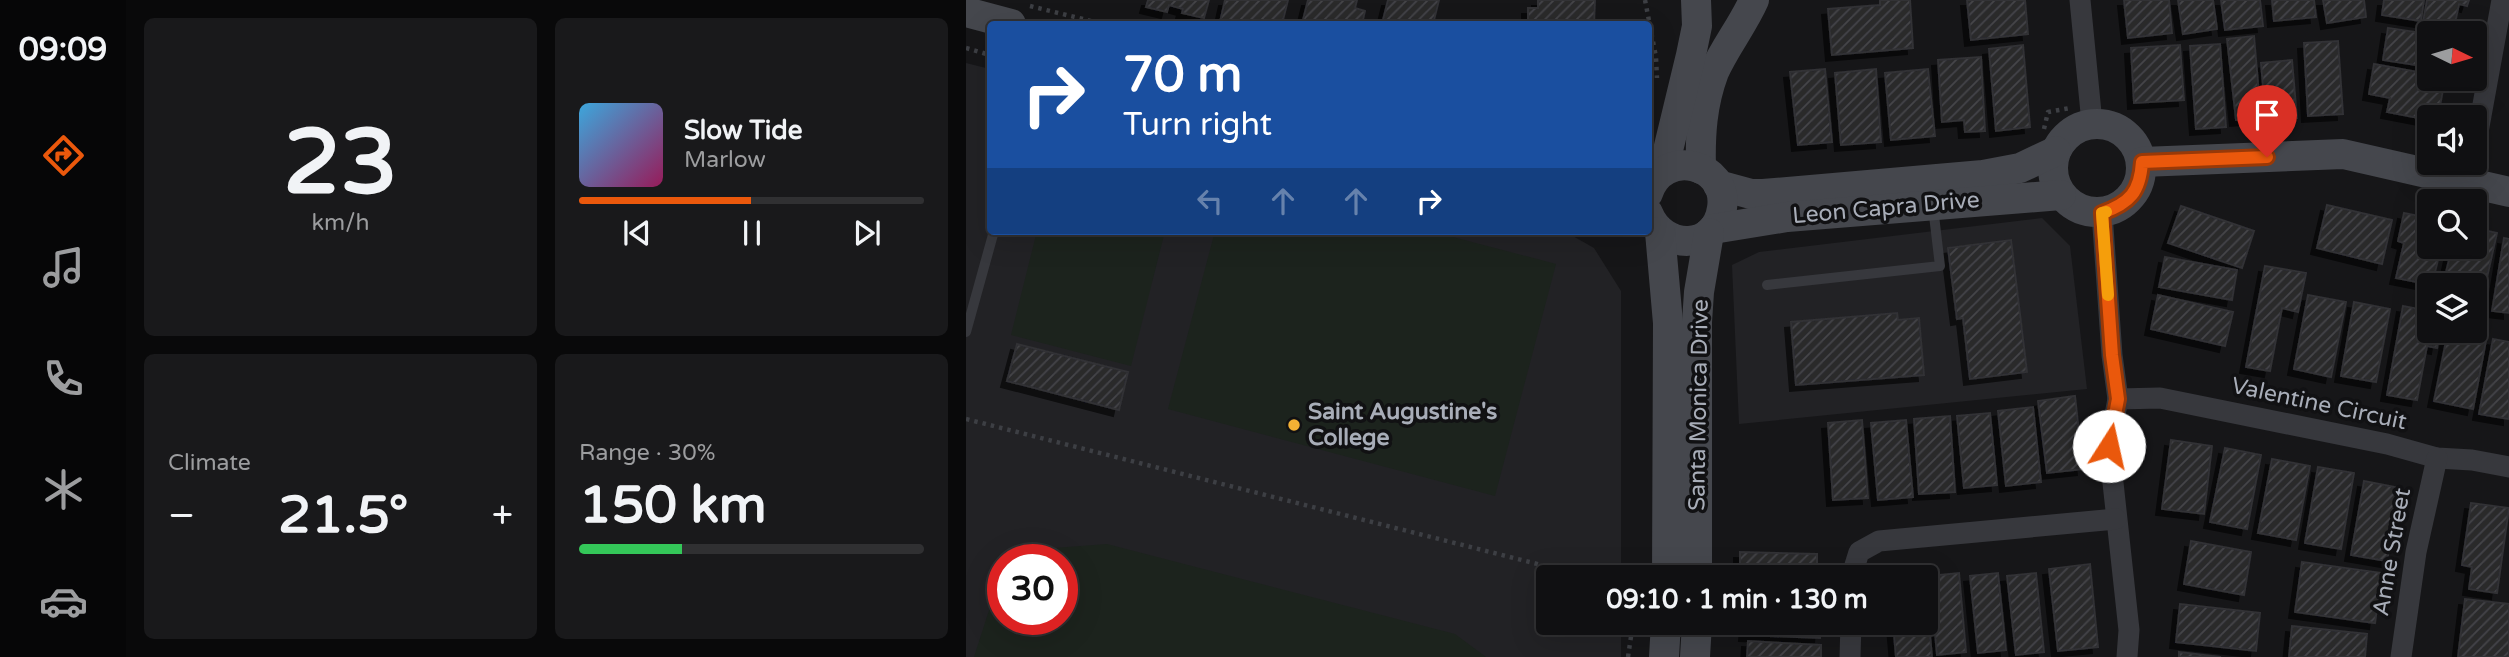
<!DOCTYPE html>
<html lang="en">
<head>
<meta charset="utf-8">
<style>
	body { margin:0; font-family:"Varela Round",sans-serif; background:#19191b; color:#f1f3f6; height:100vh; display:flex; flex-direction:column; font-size:26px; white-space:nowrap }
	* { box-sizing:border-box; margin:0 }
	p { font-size:23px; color:#9c9d9f }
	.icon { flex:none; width:38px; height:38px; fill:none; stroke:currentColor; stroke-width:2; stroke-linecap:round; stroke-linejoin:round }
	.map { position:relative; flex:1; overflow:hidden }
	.panel { display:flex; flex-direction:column; gap:18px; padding:18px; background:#09090a; width:840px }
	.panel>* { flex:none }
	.hud { position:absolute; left:21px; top:21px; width:665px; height:214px; border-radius:7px; box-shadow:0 7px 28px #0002,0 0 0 2px #303032; background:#1a4fa0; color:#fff; overflow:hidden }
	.needle { width:46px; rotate:95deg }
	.controls { position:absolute; left:1451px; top:21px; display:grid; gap:14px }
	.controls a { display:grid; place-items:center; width:70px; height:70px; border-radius:7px; background:#101012; box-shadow:0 7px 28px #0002,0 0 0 2px #303032; font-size:35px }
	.speed { position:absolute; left:21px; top:544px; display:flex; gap:14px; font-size:35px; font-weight:700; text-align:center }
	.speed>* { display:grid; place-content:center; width:91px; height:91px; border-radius:50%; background:#101012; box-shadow:0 7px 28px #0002,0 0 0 2px #303032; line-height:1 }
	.speed .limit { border:10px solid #d22; background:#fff; color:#111 }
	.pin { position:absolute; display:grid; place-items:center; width:60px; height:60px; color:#fff; margin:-72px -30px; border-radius:50% 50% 50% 0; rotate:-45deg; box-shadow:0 0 7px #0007 }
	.pin .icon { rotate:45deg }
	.me { position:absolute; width:77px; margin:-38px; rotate:10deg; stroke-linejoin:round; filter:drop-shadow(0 0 5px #0008) }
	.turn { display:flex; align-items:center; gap:24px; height:147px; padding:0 21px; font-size:32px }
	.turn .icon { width:91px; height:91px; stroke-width:2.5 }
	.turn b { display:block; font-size:49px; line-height:60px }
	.lanes { display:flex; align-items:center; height:66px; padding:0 21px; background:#0003; justify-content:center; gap:35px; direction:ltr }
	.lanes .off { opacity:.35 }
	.big { font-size:52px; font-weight:800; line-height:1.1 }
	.panel .tile { flex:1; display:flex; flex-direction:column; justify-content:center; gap:10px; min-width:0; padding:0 24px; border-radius:10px; background:#19191b }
	.panel .dial { align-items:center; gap:0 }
	.dial b { font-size:91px; line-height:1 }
	.song { display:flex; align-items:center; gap:21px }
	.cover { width:84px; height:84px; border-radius:10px; background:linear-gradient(135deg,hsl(200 70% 55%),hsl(330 70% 35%)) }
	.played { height:7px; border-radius:4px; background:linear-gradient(90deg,#ea580c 50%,#303032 50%) }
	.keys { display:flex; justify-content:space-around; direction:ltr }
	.heat { display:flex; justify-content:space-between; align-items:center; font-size:38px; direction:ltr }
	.charge { height:10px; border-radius:5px; background:linear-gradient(90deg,#34c759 30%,#303032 0) }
	.panel .tiles { flex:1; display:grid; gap:18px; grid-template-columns:repeat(2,1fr) }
	.trip { position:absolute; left:570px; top:565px; width:402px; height:70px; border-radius:7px; background:#101012; box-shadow:0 7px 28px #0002,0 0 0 2px #303032; font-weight:800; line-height:70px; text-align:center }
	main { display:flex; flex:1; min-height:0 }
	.menu { display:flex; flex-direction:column; width:126px; justify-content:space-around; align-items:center; background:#060607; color:#9c9d9f }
	.menu .icon { width:49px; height:49px }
	.menu .active { color:#ea580c }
	.menu b { font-size:32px; color:#f1f3f6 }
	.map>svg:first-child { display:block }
	.built { fill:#222225; fill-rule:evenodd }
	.grass { fill:#1c231d }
	.building { fill:url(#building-hatch); stroke:#303034; stroke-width:2; filter:url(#shadow) }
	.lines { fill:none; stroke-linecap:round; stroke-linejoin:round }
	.path { stroke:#3d3f44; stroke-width:4.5; stroke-dasharray:3.5 5; stroke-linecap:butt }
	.lane { stroke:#37383d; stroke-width:10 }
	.street { stroke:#37383d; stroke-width:21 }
	.secondary { stroke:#45474d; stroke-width:30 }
	.route-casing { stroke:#983908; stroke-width:18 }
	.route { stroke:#ea580c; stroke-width:12 }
	.slow { stroke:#f59e0b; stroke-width:12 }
	.poi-dot { fill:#f2b134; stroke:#111113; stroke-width:2.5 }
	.labels { text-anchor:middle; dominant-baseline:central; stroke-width:7; stroke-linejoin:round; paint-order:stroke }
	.street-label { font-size:23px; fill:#a8adb8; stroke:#111113 }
	.poi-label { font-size:23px; font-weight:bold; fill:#a8adb8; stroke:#111113; text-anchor:start }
</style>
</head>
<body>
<main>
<nav class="menu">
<b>09:09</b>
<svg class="icon active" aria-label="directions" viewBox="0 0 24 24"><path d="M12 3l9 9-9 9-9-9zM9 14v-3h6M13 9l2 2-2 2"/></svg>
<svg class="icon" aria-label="music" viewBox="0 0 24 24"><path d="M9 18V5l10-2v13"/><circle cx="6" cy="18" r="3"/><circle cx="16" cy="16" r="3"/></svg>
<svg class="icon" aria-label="phone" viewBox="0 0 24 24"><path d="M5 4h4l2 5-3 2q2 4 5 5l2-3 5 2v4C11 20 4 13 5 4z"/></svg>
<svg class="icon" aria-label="climate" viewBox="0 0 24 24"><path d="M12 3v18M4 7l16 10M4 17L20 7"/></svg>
<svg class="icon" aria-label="car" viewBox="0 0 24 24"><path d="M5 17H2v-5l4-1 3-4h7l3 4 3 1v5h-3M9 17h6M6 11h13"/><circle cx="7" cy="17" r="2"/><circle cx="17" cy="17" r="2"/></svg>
</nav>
<section class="panel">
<div class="tiles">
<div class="tile dial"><b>23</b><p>km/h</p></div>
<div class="tile">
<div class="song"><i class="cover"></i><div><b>Slow Tide</b><p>Marlow</p></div></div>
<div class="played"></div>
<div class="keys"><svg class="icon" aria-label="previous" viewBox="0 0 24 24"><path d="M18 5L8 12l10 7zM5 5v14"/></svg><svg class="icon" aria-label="pause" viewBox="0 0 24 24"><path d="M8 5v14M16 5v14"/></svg><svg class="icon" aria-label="next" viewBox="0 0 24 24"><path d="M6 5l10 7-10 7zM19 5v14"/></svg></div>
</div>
<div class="tile"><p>Climate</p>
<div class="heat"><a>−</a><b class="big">21.5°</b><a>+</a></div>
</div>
<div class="tile"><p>Range · 30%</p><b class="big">150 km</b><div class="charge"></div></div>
</div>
</section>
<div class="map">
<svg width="1543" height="657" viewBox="0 0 1543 657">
	<defs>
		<pattern id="building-hatch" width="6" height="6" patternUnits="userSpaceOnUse" patternTransform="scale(1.75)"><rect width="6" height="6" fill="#29292c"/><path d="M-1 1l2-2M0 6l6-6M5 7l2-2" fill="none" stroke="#454548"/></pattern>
		<filter id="shadow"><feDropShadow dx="-6" dy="6" stdDeviation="0" flood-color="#0009"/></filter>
	</defs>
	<rect width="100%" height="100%" fill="#161618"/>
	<g class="built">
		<path d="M0,63L24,69V231H598L628,248L655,291V577L583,578V623H655V657H0ZM37,560H96V620H37Z"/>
		<polygon points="1076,218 1104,246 1121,389 773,424 766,265 793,252"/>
	</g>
	<g class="grass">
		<polygon points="71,231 199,231 165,366 45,335"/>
		<polygon points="249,231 464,231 590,264 529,496 202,409"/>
		<polygon points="141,544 489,634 520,657 8,657 25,604 37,591 37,620 96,620 96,560 65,560 75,549"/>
	</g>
	<g class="building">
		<polygon points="182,0 243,0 238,18 216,13 217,9 203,5 201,12 180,7"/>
		<polygon points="259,0 322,0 316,24 297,24 277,20 276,24 254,22"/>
		<polygon points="342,0 391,0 389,8 399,11 396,24 336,24"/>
		<polygon points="422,0 473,0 467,24 416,24"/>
		<polygon points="572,0 629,0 628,24 562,24 562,8 572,8"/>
		<polygon points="914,0 944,0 947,48 866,55 862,9 914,5"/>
		<polygon points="1001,0 1059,0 1062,34 1005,40"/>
		<polygon points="1158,0 1203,0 1206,33 1162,38"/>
		<polygon points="1212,0 1247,0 1251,29 1217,34"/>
		<polygon points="1255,0 1294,0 1297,26 1259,30"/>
		<polygon points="1306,0 1348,0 1350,17 1308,21"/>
		<polygon points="1357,0 1398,0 1400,17 1361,23"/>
		<polygon points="1418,0 1458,0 1455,21 1416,15"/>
		<polygon points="1461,0 1503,0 1501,6 1493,4 1488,28 1457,22"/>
		<polygon points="1422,28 1463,34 1463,67 1417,60"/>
		<polygon points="1288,36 1295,118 1270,120 1261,39"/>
		<polygon points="1372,41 1377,114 1342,116 1338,43"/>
		<polygon points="1254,44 1260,127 1230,129 1224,46"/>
		<polygon points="1057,45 1064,127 1030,131 1023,49"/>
		<polygon points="1214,45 1218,100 1168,103 1165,48"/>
		<polygon points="1015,57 1019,131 999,132 998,120 976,122 972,60"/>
		<polygon points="1326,60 1331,118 1300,120 1295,63"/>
		<polygon points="1408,64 1463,74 1463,79 1479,79 1472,117 1463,117 1463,120 1421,112 1424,98 1403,94"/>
		<polygon points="859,69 866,142 832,145 824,72"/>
		<polygon points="910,69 915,142 875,145 869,73"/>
		<polygon points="962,69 969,136 925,140 919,73"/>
		<polygon points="1361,205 1426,220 1416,264 1351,248"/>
		<polygon points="1215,206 1288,231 1276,268 1202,243"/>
		<polygon points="1438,213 1463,218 1463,247 1475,247 1466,285 1430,278 1438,243 1432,241"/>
		<polygon points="1508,228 1531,233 1514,309 1508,307 1508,285 1477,285 1486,247 1508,247"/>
		<polygon points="1538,238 1543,239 1543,313 1526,311"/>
		<polygon points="1045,240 1061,372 1004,379 997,318 991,319 982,248"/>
		<polygon points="1199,257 1271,270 1266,300 1193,287"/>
		<polygon points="1299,266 1340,273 1332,312 1316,308 1304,371 1280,367"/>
		<polygon points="1192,295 1267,312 1259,346 1185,329"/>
		<polygon points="1342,295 1380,302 1365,377 1328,369"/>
		<polygon points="1388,302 1424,309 1410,382 1375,376"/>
		<polygon points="1437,306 1463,311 1463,331 1474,331 1471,348 1461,346 1451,400 1421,395"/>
		<polygon points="931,313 932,320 953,318 958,375 830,385 825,322"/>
		<polygon points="1508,327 1522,330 1507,409 1468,401 1482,331 1508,331"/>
		<polygon points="1527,339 1543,342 1543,419 1513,414"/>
		<polygon points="51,344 162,372 153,410 41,381"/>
		<polygon points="1109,396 1117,469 1081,473 1072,401"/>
		<polygon points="1067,407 1075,482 1040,486 1032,411"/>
		<polygon points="1024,413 1031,485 998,488 991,416"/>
		<polygon points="984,416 989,492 953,494 948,419"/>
		<polygon points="896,420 902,498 867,500 862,423"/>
		<polygon points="940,420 947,497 912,500 905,423"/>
		<polygon points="1205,440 1246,446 1238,514 1196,509"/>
		<polygon points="1259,448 1295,455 1281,529 1244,522"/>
		<polygon points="1306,459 1344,466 1330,540 1292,533"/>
		<polygon points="1352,467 1388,473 1375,549 1339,543"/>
		<polygon points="1398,481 1434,488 1421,561 1385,555"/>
		<polygon points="1505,503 1543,508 1531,593 1503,589 1506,567 1496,565"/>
		<polygon points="1225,541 1285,552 1278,595 1218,584"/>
		<polygon points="774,552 851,554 851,578 774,578"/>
		<polygon points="1336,562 1416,573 1409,623 1329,612"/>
		<polygon points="1124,564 1132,647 1092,651 1083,569"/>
		<polygon points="993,573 1000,652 971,655 964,576"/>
		<polygon points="1032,573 1040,650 1012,653 1004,576"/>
		<polygon points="1070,573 1078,652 1050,655 1041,576"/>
		<polygon points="1499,599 1543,604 1543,657 1492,657"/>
		<polygon points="961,601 966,657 930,657 927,623 961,623"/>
		<polygon points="1214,604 1294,613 1290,651 1210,642"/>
		<polygon points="780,623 855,623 854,638 779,635"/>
		<polygon points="1326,626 1401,634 1399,657 1323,657"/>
		<polygon points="782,641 855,645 855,657 781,657"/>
		<polygon points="1213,652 1255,657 1213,657"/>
	</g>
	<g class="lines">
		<g class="path">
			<polyline points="679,0 690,57 691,78"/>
			<polyline points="64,6 137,24"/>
			<polyline points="0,48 24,55"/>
			<polyline points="1078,129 1082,112 1104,108"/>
			<polyline points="0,419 599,571"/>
			<polyline points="662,657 667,623"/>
		</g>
		<g class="lane">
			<polyline points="801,285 974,266 967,207"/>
			<polyline points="0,332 28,231"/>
		</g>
		<g class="street">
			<polyline points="1114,0 1126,123"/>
			<polyline points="1508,154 1536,0"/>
			<polyline points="1136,213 1146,355 1152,399 1194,398 1421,444 1471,458 1506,460 1543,467"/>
			<polyline points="1152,399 1143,446 1163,630 1161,657"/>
			<polyline points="885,578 893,552 913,541 1150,519"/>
			<polyline points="884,657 885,623"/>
			<polyline points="1435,657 1450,552 1471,458"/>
		</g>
		<g class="secondary">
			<polyline points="0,12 45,24"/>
			<circle cx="1131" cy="168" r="44"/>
			<polyline points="1176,162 1377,154 1543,192"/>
			<path d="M735,169C734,135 736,104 748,72C759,47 777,25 788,0"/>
			<polyline points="697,171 725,55 731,26 730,0"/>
			<polyline points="752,185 785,194 797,194 1017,175 1054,168 1090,151"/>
			<path d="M682,193C697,147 763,163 756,208C750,251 697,251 682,213"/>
			<polyline points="747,229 821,217 1095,195"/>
			<polyline points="694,232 702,323 701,578"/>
			<polyline points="731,578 731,322 733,292 743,233"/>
			<polyline points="698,657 700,623"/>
			<polyline points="729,657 731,623"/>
		</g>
	</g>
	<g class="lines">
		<defs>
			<path id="route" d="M1143,446L1152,399L1146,355L1136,213C1164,203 1174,192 1176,162L1301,157"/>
		</defs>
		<use href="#route" class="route-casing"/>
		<use href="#route" class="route"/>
		<polyline class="slow" points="1140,212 1136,213 1142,295"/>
	</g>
	<circle class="poi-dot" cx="328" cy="425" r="7"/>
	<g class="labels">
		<g class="street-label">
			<text transform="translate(920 208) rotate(-5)">Leon Capra Drive</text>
			<text transform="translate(1353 404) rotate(12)">Valentine Circuit</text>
			<text transform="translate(733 405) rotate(-89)">Santa Monica Drive</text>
			<text transform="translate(1426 552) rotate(-80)">Anne Street</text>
		</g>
		<g class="poi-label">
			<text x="342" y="412">Saint Augustine's<tspan x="342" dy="26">College</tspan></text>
		</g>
	</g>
</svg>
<div class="controls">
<a><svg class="needle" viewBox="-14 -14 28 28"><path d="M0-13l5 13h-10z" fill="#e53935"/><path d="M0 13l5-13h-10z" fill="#9c9d9f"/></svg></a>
<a><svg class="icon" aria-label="sound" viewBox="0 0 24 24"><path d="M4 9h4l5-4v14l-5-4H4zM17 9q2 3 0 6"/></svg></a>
<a><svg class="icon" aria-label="search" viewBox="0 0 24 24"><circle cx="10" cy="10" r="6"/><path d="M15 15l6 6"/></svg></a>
<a><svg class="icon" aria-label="layers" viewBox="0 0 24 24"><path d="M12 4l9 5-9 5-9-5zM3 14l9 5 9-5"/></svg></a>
</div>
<div class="speed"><div class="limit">30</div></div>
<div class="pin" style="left:1301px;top:157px;background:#d93025"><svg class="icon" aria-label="arrive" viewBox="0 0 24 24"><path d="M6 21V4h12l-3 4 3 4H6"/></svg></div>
<svg class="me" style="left:1143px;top:446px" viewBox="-20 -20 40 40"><circle r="19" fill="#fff"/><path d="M0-13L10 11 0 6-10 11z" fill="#ea580c"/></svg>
<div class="trip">09:10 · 1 min · 130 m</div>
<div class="hud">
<div class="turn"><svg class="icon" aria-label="right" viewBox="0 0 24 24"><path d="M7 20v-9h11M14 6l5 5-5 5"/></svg><div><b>70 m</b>Turn right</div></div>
<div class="lanes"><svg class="icon off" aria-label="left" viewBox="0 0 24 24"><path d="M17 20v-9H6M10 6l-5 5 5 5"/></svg><svg class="icon off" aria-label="ahead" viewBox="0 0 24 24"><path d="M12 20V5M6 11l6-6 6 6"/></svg><svg class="icon off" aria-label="ahead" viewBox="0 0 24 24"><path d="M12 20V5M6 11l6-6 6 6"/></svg><svg class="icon" aria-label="right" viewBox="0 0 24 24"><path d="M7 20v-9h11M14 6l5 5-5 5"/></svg></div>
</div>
</div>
</main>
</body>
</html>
